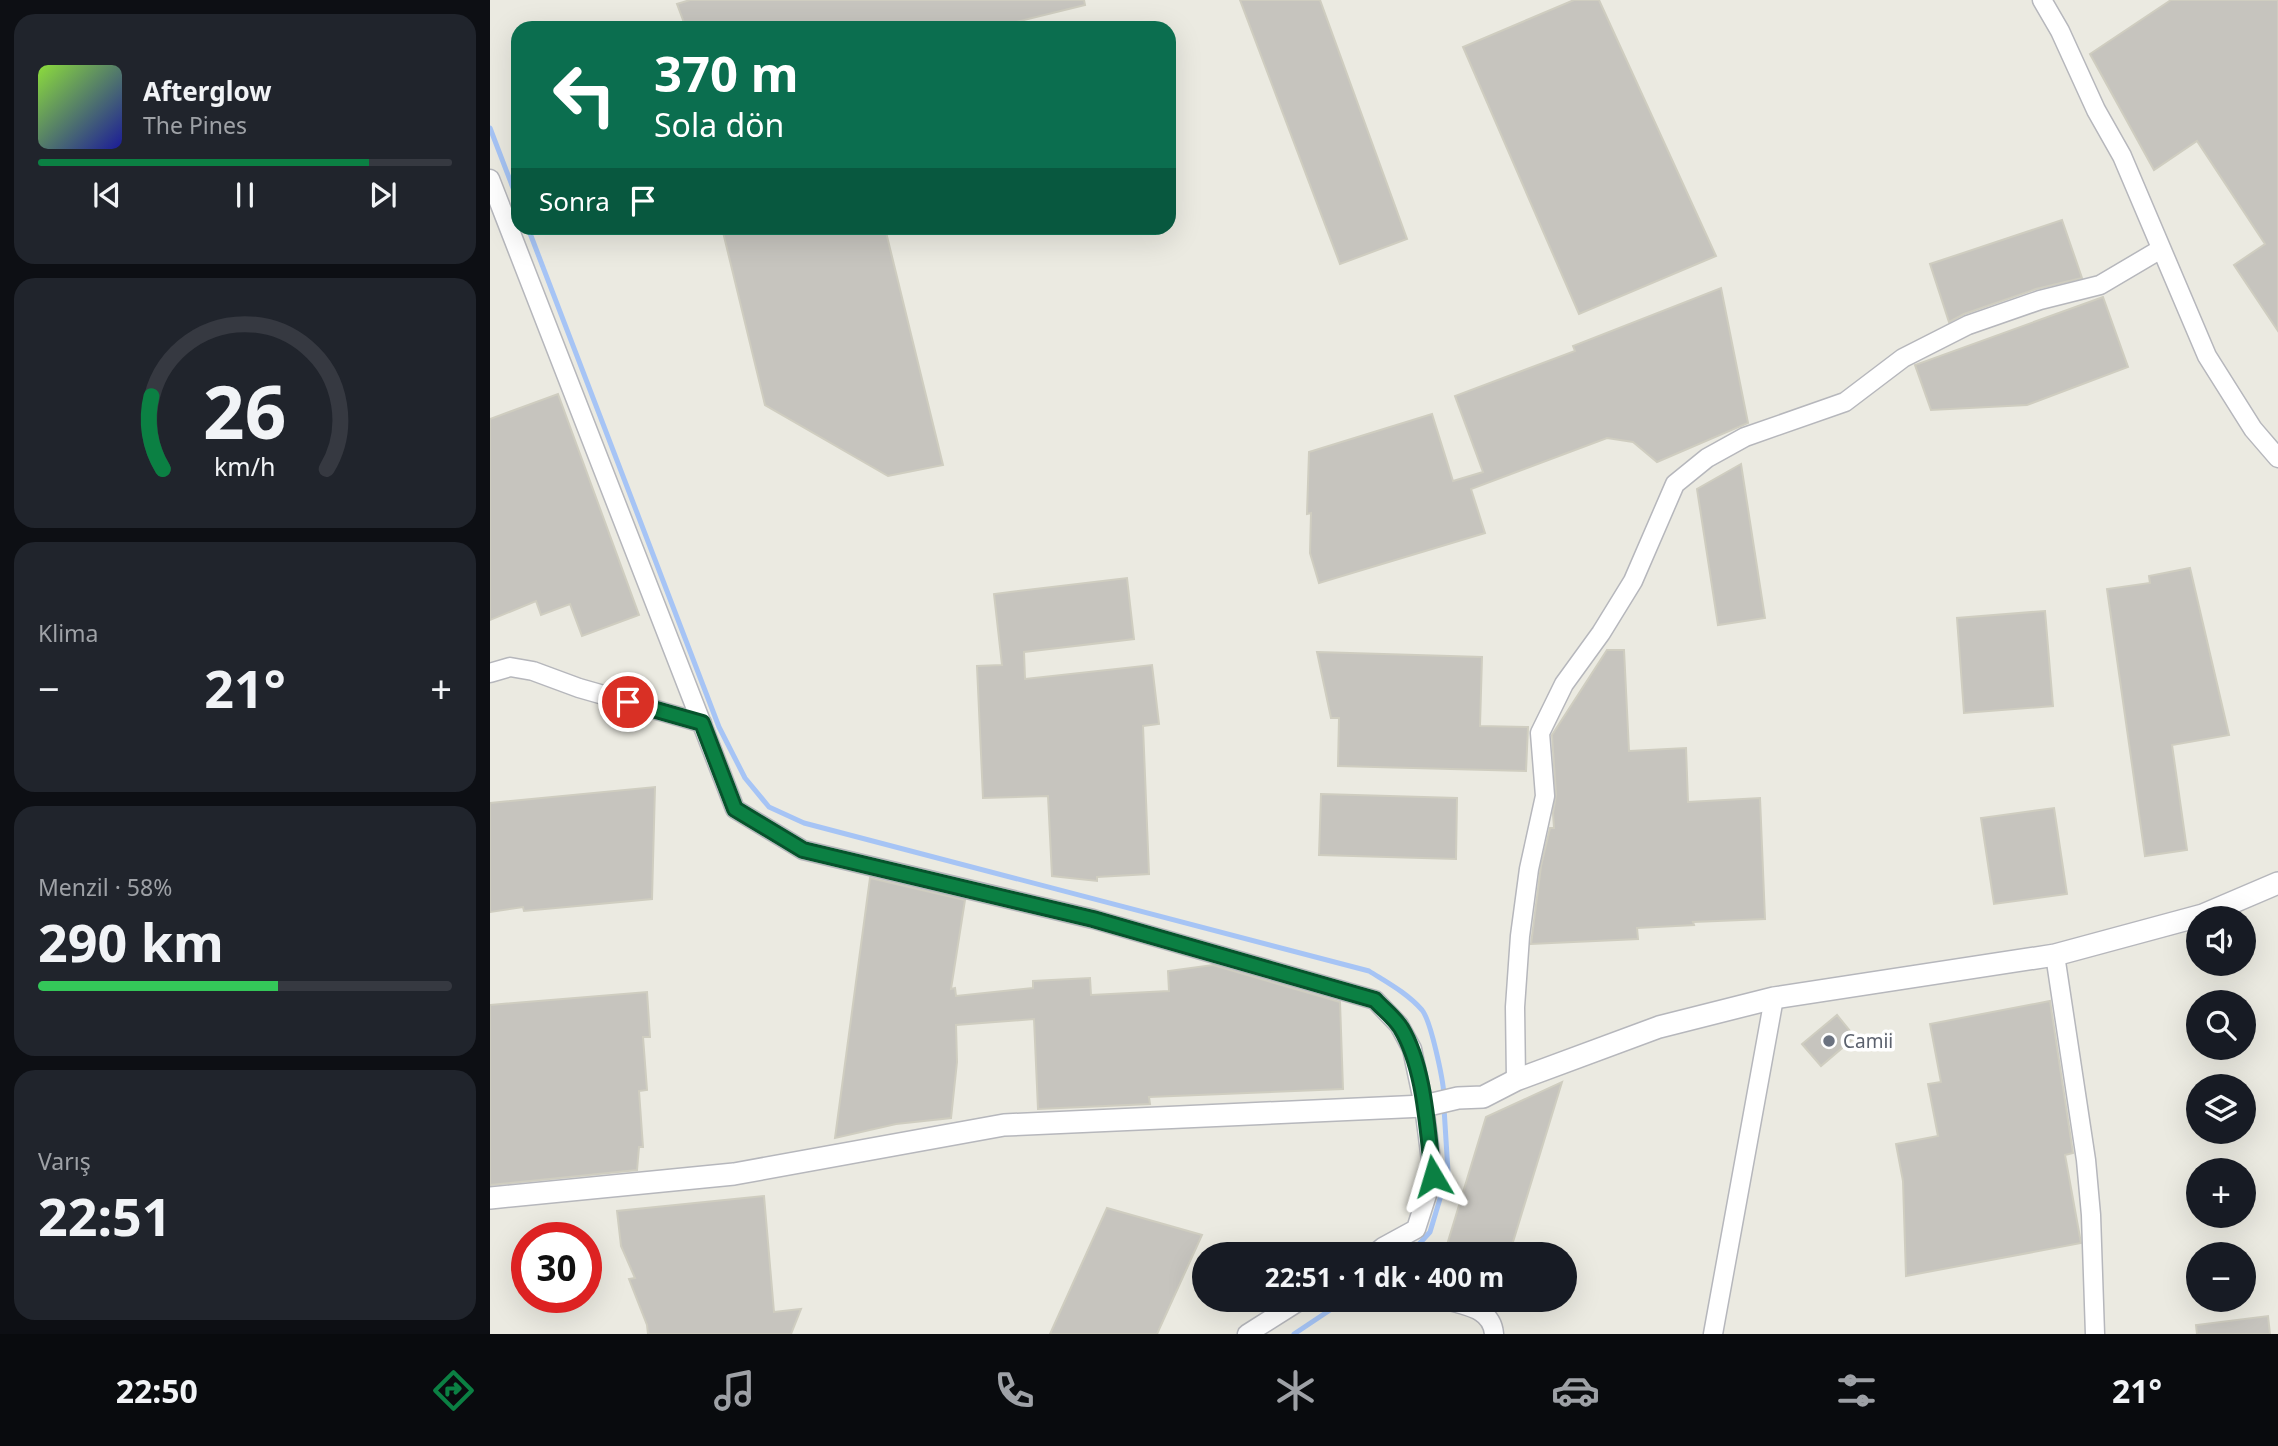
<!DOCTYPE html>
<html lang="tr">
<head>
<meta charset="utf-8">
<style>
	body { margin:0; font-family:"Noto Sans",sans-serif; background:#20242c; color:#f1f3f6; height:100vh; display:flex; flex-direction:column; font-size:26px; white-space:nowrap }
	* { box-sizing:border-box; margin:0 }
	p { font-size:23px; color:#9ea1a6 }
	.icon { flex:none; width:38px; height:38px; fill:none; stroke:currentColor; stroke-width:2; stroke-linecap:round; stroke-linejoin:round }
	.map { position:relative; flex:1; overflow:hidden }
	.details { display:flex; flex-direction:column; gap:14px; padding:14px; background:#0d0f14; width:490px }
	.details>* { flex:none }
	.banner { position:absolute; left:21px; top:21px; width:665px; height:214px; border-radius:21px; box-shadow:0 7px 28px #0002; background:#0b6e4f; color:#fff; overflow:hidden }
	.fabs { position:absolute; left:1696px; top:906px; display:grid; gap:14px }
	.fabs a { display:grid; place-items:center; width:70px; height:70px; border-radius:50%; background:#171b24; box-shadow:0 7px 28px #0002; font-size:35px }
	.speed { position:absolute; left:21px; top:1222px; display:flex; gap:14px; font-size:35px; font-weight:700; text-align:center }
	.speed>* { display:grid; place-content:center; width:91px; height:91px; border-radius:50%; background:#171b24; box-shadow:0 7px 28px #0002; line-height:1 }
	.speed .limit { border:10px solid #d22; background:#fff; color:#111 }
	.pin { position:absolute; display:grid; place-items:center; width:60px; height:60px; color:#fff; margin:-30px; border:4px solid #fff; border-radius:50%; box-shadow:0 2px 7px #0007 }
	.me { position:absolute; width:77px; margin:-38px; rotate:353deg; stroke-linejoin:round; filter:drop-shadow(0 0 5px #0008) }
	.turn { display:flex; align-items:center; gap:24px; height:147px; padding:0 28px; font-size:32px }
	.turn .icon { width:91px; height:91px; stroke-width:2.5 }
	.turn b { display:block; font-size:49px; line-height:60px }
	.then { display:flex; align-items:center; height:66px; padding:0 28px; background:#0003; gap:14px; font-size:26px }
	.big { font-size:52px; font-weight:700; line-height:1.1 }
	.details .widget { flex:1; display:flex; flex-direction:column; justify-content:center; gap:10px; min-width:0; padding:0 24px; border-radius:21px; background:#20242c }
	.details .dial { align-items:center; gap:0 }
	.dial svg { height:182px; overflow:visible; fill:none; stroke:#363941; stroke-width:7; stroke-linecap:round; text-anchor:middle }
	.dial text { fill:#f1f3f6; stroke:none }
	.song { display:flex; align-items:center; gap:21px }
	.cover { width:84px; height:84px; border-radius:10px; background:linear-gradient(135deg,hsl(90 70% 55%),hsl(240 70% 35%)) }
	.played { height:7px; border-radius:4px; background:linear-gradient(90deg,#0b8043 80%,#363941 80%) }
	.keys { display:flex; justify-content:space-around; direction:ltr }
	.heat { display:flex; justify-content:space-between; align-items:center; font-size:38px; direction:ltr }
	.charge { height:10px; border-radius:5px; background:linear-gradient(90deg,#34c759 58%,#363941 0) }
	.trip { position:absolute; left:702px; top:1242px; width:385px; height:70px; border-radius:35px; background:#171b24; box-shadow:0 7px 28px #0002; font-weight:700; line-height:70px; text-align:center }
	.menu { display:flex; height:112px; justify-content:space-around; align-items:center; background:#090b0e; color:#9ea1a6 }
	.menu .icon { width:49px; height:49px }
	.menu .selected { color:#0b8043 }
	.menu b { font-size:32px; color:#f1f3f6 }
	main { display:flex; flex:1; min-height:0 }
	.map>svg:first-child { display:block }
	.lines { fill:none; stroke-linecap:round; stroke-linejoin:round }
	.stream { stroke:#a6c4f5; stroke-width:5 }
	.building { fill:#c6c4be; stroke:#cfcdc0; stroke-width:2 }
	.minor-casing { stroke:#b6b7bc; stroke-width:21 }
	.tertiary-casing { stroke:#b6b7bc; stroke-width:24 }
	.minor { stroke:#fff; stroke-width:18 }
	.tertiary { stroke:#fff; stroke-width:21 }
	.route-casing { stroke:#07532c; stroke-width:18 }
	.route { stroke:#0b8043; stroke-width:12 }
	.worship-dot { fill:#6b7280; stroke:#fff; stroke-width:2.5 }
	.labels { text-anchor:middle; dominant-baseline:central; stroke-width:7; stroke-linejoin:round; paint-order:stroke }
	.worship-label { font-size:19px; fill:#5b616d; stroke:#fff; text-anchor:start }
</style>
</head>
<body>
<main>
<section class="details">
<div class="widget">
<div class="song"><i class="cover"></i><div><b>Afterglow</b><p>The Pines</p></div></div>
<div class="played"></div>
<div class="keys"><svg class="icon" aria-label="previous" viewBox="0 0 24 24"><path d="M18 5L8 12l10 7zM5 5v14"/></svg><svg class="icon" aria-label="pause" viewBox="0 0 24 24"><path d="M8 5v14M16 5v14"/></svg><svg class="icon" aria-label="next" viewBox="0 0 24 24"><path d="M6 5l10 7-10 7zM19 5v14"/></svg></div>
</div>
<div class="widget dial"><svg viewBox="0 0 100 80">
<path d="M14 69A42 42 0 1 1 86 69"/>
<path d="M14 69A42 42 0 0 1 9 37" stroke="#0b8043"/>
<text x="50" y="56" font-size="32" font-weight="700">26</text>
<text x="50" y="72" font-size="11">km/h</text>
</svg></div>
<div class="widget"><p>Klima</p>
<div class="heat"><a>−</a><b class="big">21°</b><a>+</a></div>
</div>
<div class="widget"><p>Menzil · 58%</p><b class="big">290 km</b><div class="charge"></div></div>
<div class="widget"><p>Varış</p><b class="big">22:51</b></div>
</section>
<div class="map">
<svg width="1788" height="1334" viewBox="0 0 1788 1334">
	<rect width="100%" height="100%" fill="#ebeae1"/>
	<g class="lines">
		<g class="stream">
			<polyline points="0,128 28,201"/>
			<path d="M38,228L229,727L255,778L279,807L314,823L879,971C898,983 917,993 932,1010C941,1021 953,1079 954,1095"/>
			<polyline points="919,1255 940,1232 958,1172 954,1108"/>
			<polyline points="804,1334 855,1300"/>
		</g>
	</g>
	<g class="building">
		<polygon points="200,0 594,0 595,5 502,28 196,28 187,4"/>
		<polygon points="750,0 830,0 917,239 850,264"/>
		<polygon points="1084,0 1109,0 1226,256 1089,314 973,47"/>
		<polygon points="1681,0 1788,0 1788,331 1744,265 1775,244 1707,141 1664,170 1600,54"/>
		<polygon points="1572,220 1592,278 1546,289 1474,314 1459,322 1440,264"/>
		<polygon points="232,228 395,228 453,465 398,476 275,405"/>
		<polygon points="1231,288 1258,423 1167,462 1143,442 1117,438 981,489 995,533 829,583 820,553 821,513 817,514 819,452 942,414 963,481 993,472 965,396 1085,351 1083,346"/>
		<polygon points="1613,297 1638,367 1537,405 1441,410 1425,365"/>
		<polygon points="68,394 149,615 92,636 80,604 51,615 46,601 0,620 0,419"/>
		<polygon points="1251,464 1275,618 1228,625 1207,489"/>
		<polygon points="1700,568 1739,735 1682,745 1697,850 1655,856 1617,589 1660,583 1659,576"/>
		<polygon points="637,578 644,639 534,652 535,679 662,665 669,724 653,726 659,874 607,877 607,881 562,876 558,796 493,798 487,666 512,665 504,594"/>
		<polygon points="1555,611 1563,706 1474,713 1467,618"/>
		<polygon points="1117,650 1134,650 1139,751 1196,748 1198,802 1270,798 1275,919 1203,922 1204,925 1147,928 1148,939 1041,944 1051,866 1060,828 1064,828 1063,813 1066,795 1062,735"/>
		<polygon points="827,652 992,657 990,726 1038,727 1036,771 848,766 849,718 841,718"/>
		<polygon points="165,787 162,899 34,911 33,907 0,912 0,803"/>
		<polygon points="831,794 967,798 966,859 829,855"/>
		<polygon points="1564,808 1577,894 1504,904 1491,818"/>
		<polygon points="380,878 475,900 461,989 465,988 466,996 543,988 543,981 600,978 601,995 679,991 678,971 723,965 850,1002 853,1089 659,1097 660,1104 548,1109 544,1019 466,1025 467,1062 461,1118 406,1124 345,1138"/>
		<polygon points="157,992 160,1037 153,1037 157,1090 149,1091 153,1147 149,1147 147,1170 0,1185 0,1005"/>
		<polygon points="1560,1001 1583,1153 1575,1155 1591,1243 1416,1276 1413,1181 1406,1144 1448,1136 1438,1084 1451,1082 1440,1024"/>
		<polygon points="1347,1015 1365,1037 1331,1066 1312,1044"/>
		<polygon points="1072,1082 1019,1255 976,1255 956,1248 996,1117"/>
		<polygon points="274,1196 284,1312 311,1309 301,1334 158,1334 157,1325 139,1279 145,1278 131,1246 127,1211"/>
		<polygon points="617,1208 712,1235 667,1334 560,1334"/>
		<polygon points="1778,1316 1780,1334 1707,1334 1706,1325"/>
	</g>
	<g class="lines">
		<defs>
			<g id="minor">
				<polyline points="1552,0 1570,31 1606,110 1632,156 1717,356 1763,429 1788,458"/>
				<polyline points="0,179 245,809 313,850 603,919 885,1000 909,1025 922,1049 934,1106 943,1176 926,1229 893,1247 883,1255"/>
				<polyline points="0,673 20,667 43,671 89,688 212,723"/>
				<polyline points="1565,955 1596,1160 1601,1215 1605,1334"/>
				<polyline points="1026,1080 1025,1007 1030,936 1039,869 1055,796 1050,733 1074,684 1111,633 1143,581 1185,484 1217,458 1255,437 1355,402 1413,358 1478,325 1550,300 1610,285 1671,249"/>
				<path d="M956,1300C977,1306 1002,1309 1004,1334"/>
				<polyline points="757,1334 811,1300"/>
				<polyline points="1223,1334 1284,998"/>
			</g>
			<polyline id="tertiary" points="0,1198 244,1174 514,1125 934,1106 968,1098 993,1097 1026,1080 1169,1027 1284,998 1565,955 1713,915 1788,883"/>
		</defs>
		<use href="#minor" class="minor-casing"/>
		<use href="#tertiary" class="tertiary-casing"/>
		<use href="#minor" class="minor"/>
		<use href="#tertiary" class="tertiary"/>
	</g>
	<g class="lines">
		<defs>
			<path id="route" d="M138,702L212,723L245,809L313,850L603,919L885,1000C893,1009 904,1017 911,1028C935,1068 937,1129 943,1176"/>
		</defs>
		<use href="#route" class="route-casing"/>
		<use href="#route" class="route"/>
	</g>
	<circle class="worship-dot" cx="1339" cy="1041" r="7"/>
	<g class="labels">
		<g class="worship-label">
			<text x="1353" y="1041">Camii</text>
		</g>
	</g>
</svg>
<div class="fabs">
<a><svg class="icon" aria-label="sound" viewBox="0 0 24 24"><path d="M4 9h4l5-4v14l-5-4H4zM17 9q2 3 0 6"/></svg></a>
<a><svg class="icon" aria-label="search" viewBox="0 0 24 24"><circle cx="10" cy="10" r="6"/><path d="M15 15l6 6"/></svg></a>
<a><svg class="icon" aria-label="layers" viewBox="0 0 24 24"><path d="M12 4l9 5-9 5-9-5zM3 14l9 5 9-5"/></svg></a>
<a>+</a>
<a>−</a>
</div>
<div class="speed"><div class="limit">30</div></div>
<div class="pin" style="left:138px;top:702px;background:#d93025"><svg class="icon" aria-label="arrive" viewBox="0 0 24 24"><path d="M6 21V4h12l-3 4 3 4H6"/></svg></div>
<svg class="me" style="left:943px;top:1176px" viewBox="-20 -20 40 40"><path d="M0-17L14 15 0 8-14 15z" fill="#0b8043" stroke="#fff" stroke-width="4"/></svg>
<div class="trip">22:51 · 1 dk · 400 m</div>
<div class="banner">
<div class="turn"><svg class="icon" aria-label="left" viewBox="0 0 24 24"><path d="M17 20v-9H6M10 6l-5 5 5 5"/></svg><div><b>370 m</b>Sola dön</div></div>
<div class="then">Sonra<svg class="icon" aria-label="arrive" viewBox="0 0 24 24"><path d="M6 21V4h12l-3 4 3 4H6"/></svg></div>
</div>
</div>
</main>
<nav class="menu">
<b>22:50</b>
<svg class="icon selected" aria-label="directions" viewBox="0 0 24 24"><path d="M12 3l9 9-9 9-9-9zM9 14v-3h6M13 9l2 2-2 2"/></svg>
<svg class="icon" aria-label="music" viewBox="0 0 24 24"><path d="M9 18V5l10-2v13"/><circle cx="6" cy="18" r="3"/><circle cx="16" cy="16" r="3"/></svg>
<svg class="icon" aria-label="phone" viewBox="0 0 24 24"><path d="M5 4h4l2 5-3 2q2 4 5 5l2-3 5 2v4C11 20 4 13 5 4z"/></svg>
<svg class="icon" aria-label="climate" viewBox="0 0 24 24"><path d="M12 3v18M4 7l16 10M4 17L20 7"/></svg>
<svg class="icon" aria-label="car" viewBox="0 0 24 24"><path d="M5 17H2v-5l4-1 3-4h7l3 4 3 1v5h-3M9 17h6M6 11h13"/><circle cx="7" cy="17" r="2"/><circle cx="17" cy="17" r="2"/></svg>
<svg class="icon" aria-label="filters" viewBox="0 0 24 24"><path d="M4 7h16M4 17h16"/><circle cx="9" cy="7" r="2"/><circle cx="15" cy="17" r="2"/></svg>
<b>21°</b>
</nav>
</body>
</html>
